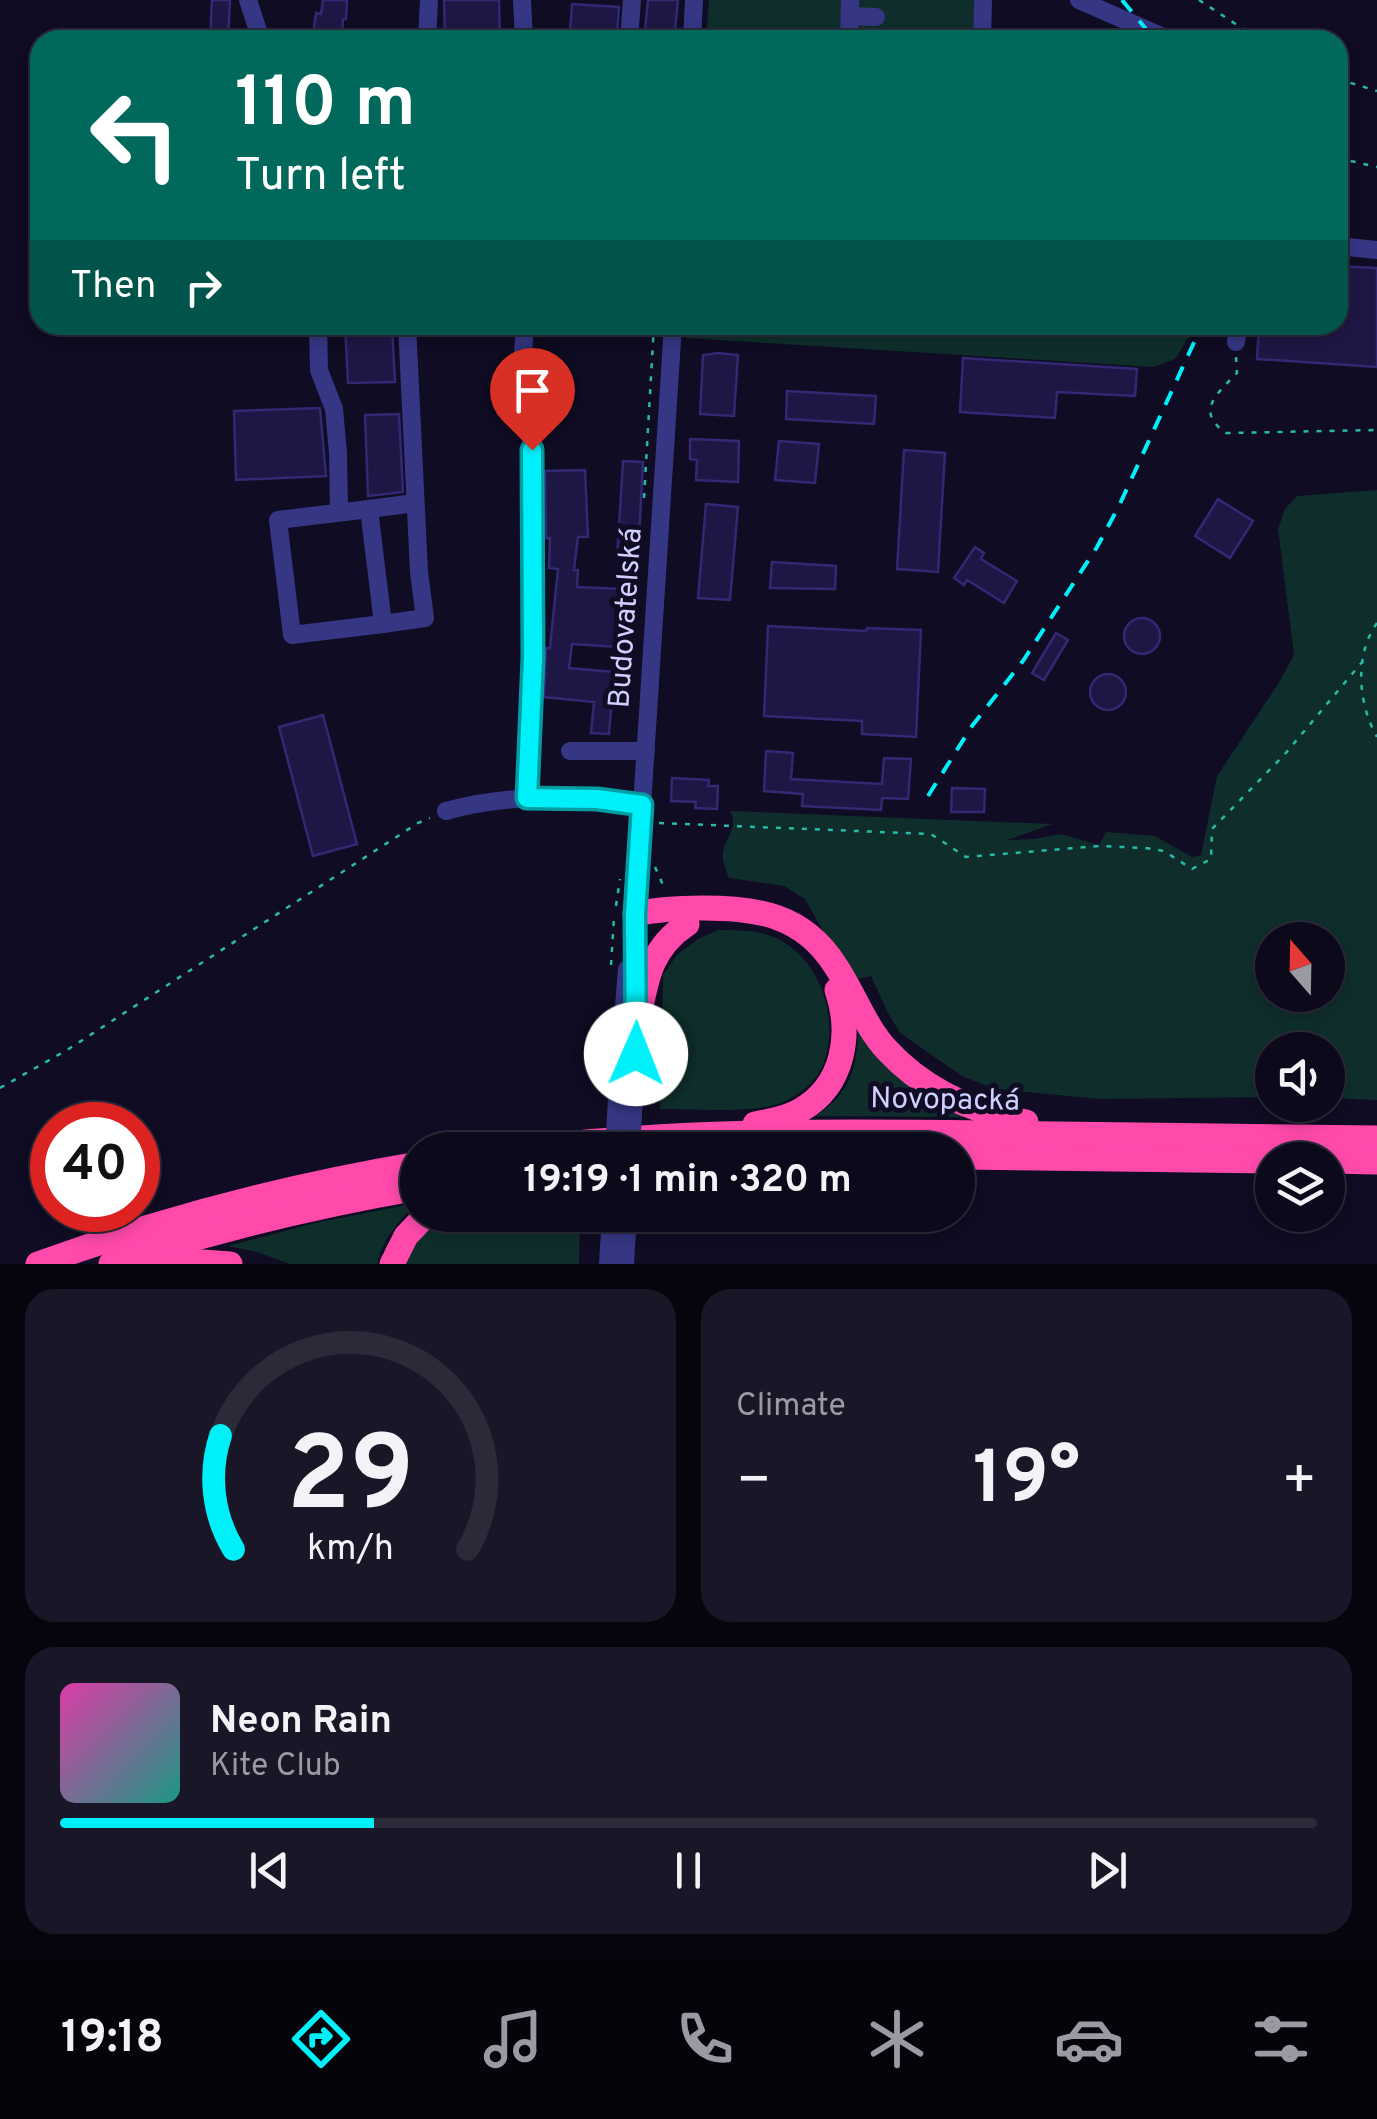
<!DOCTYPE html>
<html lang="en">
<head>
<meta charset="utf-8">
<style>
	body { margin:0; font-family:Overpass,sans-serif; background:#191727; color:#f1f3f6; height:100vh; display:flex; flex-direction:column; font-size:38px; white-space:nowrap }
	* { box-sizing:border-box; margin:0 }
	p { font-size:32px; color:#9a9aa2 }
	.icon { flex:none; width:55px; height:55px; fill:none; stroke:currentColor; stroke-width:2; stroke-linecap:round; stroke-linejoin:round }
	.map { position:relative; height:1264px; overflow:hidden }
	.sheet { display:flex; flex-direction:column; gap:25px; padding:25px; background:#06050e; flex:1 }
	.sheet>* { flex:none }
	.top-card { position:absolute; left:30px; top:30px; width:1318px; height:305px; border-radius:30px; box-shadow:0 5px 15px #0003,0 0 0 2px #2b2a39; background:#00695c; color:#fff; overflow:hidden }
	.needle { width:65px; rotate:340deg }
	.tools { position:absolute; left:1255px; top:922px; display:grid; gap:20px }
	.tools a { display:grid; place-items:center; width:90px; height:90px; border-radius:50%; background:#0b091a; box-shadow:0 5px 15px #0003,0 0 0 2px #2b2a39; font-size:50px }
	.speed { position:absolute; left:30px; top:1102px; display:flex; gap:20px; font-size:50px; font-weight:700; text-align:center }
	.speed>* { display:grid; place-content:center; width:130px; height:130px; border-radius:50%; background:#0b091a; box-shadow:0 5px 15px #0003,0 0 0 2px #2b2a39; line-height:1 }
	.speed .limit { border:15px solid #d22; background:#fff; color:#111 }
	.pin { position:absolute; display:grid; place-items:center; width:85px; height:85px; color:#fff; margin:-102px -42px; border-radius:50% 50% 50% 0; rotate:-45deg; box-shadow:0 0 10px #0007 }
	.pin .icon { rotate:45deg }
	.me { position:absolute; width:110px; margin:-55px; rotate:1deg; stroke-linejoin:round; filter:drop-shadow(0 0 8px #0008) }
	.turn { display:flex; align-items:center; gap:35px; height:210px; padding:0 40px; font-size:45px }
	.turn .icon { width:130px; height:130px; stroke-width:2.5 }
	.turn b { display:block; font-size:70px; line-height:85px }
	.then { display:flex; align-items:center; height:95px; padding:0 40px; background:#0003; gap:20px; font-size:38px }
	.big { font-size:75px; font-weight:700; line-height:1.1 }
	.sheet .card { flex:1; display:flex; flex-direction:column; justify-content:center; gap:15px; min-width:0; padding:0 35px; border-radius:30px; background:#191727 }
	.sheet .dial { align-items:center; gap:0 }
	.dial svg { height:260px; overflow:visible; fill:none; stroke:#2b2a39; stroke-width:7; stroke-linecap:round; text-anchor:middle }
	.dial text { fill:#f1f3f6; stroke:none }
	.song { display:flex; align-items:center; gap:30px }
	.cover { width:120px; height:120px; border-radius:15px; background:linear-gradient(135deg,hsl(320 70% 55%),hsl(170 70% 35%)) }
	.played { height:10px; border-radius:5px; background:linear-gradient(90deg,#00f0fa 25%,#2b2a39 25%) }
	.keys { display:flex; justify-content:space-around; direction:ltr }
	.heat { display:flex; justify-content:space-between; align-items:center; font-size:55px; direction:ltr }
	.sheet .tiles { flex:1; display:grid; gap:25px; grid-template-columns:1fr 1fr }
	.card:last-child { grid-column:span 2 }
	.trip { position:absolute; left:400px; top:1132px; width:575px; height:100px; border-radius:50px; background:#0b091a; box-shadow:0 5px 15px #0003,0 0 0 2px #2b2a39; font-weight:700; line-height:100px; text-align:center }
	.dock { display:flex; height:160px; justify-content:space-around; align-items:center; background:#04040a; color:#9a9aa2 }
	.dock .icon { width:70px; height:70px }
	.dock .on { color:#00f0fa }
	.dock b { font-size:45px; color:#f1f3f6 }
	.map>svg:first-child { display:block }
	.green { fill:#0f2e2b; fill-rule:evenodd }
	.building { fill:#1e1745; stroke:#322873; stroke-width:2.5 }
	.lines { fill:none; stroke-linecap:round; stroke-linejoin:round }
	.path { stroke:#27baa8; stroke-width:2.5; stroke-dasharray:5 8; stroke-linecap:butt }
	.minor { stroke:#353785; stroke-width:18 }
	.highway { stroke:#ff4aac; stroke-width:25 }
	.rail { stroke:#00f0fa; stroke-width:4; stroke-dasharray:15 12; stroke-linecap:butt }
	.minor-bridge { stroke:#353785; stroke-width:18 }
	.route-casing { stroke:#009ca2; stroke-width:25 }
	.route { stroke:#00f0fa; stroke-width:18 }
	.labels { text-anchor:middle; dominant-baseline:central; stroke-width:10; stroke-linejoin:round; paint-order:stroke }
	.street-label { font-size:30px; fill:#d1cfff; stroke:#0f0c23 }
</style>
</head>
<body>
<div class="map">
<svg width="1377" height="1264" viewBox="0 0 1377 1264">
	<rect width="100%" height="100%" fill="#0f0c23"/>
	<g class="green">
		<polygon points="709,0 974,0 973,40 706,40"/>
		<polygon points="686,325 1197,325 1175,359 1153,367 686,338"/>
		<path d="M1377,490V1100L1328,1098V1050H1272V1097L1099,1099L994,1089L962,1076L900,1033L887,1011L871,976L857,979L830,943L805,899L784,886L729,878C726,870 722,861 723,852C726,836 739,827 730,811L1052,824L1008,840L1034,839L1061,834L1099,845L1106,832L1155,836L1192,857L1201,855L1217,776L1280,681L1294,655L1278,529L1285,509L1297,496ZM1272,940H1328V995H1272Z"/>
		<path d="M718,930C742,930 765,930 785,943C824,967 840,1026 822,1067C816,1082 798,1096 783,1102C757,1114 690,1109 660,1109L663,975L677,955L698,939Z"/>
		<path d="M858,1028L965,1117L815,1116C850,1095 858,1066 858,1028Z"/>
		<path d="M417,1203C398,1222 384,1237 377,1264H290L257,1252L228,1246L315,1223Z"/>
		<polygon points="453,1215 580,1215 579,1264 406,1264 419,1237"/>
	</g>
	<g class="building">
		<polygon points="212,0 230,0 228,40 210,40"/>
		<polygon points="323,0 347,0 346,19 343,19 342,35 313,34 316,13 321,14"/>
		<polygon points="444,0 499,0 500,40 445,40"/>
		<polygon points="648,0 678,0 674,40 644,40"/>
		<polygon points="572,4 619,7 617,35 570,32"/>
		<polygon points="1338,266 1377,268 1377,367 1257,359 1259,325 1338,325"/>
		<polygon points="345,325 392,325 395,382 348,383"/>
		<polygon points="718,353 738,355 734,416 700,414 703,355"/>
		<polygon points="963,358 1137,369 1135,396 1057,392 1055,418 960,412"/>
		<polygon points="787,391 876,396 874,424 786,419"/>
		<polygon points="320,408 326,476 236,480 234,411"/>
		<polygon points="399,414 403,492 368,496 365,415"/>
		<polygon points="690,439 739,441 738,482 696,480 697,460 690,459"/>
		<polygon points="779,441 819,444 815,483 775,480"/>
		<polygon points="904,450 945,453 938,572 897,569"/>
		<polygon points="623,461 643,462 638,559 617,558"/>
		<polygon points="585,470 588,537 578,537 574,570 578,570 577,587 622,589 617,647 572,644 569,668 614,672 609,734 591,733 594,702 544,697 546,648 550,648 558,569 549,568 550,538 546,538 545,471"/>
		<polygon points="1218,499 1253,521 1230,558 1195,536"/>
		<polygon points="706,504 738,507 730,600 698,598"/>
		<polygon points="975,547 984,553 981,559 1017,581 1004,603 967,580 964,585 954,578"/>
		<polygon points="772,562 836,566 835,589 770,588"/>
		<circle cx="1142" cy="636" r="18"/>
		<polygon points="768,626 866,631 867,628 921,630 916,737 862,734 862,721 764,716"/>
		<polygon points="1056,633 1068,640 1044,680 1032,673"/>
		<circle cx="1108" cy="692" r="18"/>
		<polygon points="323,715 357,844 313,856 279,727"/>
		<polygon points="766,751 793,753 791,779 882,784 884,758 911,759 908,799 882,798 881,810 802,806 803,794 764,791"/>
		<polygon points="672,778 709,780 708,786 718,786 717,809 695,808 696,802 671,801"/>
		<polygon points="952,788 985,789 984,812 951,812"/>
	</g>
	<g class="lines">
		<g class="path">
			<polyline points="1199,0 1260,40"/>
			<polyline points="1338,79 1377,91"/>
			<polyline points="1338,158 1377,167"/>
			<path d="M1236,357L1237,373C1218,393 1194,411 1226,433L1377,430"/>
			<polyline points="644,498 654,325"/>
			<path d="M1377,623C1354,655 1358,704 1377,737"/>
			<polyline points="659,823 931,834 966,857 1099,846 1145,848 1164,851 1192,869 1211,859 1212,829 1285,754 1363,661"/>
			<polyline points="655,867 663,885 668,889"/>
			<polyline points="616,906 620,879"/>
			<polyline points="611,965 614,918"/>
			<polyline points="0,1088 67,1050 418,823 430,818"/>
		</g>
		<g class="minor">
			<polyline points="248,0 261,40"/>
			<polyline points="522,0 524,40"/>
			<polyline points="1079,0 1170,40"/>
			<polyline points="850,16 876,17"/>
			<polyline points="427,40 429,0"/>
			<polyline points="629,40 632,0"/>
			<polyline points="692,40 694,0"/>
			<polyline points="849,40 850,0"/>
			<polyline points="982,40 983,0"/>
			<polyline points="1338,246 1377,250"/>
			<polyline points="318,325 319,370 334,409 338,453 339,512"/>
			<polyline points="523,325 524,340 521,375 531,422 533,505 533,658 527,797"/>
			<polyline points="1236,342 1238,325"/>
			<polygon points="369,509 383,624 292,635 278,520"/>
			<polyline points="369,509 415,503"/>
			<polyline points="383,624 425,618 419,572 407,325"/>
			<polyline points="570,751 646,751"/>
			<path d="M446,811C511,793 576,796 642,805"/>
			<polyline points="636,993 635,914 673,325"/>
			<polyline points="635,1080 637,1019"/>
			<polyline points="618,1081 627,969"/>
			<polyline points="608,1264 611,1215"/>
			<polyline points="625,1264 628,1215"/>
		</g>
		<g class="highway">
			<path d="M635,914C658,909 679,908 703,908C758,908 803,915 835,965C854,993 864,1025 887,1050C924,1090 973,1112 1026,1122"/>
			<path d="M637,1027C646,984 647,951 687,924"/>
			<path d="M755,1124C771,1121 787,1118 801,1110C844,1085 852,1034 837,990"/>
			<path d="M512,1150C668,1130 825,1131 982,1133C1114,1135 1245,1136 1377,1138"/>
			<polyline points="958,1157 1272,1161"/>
			<polyline points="1328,1161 1377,1162"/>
			<path d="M38,1264C161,1219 288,1186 418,1164"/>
			<path d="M111,1264C212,1231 314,1206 418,1188"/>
			<polyline points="155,1264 188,1261 230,1264"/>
			<polyline points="392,1264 406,1236 426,1215"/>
		</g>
		<g class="rail">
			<polyline points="1122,0 1155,40"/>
			<polyline points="928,796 972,726 1023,661 1097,547 1119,506 1202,325"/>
		</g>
		<g class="minor-bridge">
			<polyline points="614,1150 618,1081"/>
			<polyline points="631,1150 635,1080"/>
		</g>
	</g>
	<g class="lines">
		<defs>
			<polyline id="route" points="532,450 533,658 527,798 597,799 642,805 635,914 636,1054"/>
		</defs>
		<use href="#route" class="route-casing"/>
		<use href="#route" class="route"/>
	</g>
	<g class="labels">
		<g class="street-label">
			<text transform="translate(627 618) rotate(-86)">Budovatelská</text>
			<text transform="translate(945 1101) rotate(1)">Novopacká</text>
		</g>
	</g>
</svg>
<div class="tools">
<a><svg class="needle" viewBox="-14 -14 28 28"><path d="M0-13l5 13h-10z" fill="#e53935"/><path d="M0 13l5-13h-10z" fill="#9a9aa2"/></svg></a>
<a><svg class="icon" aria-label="sound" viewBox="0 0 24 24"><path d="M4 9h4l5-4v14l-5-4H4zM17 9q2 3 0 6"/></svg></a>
<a><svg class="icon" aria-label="layers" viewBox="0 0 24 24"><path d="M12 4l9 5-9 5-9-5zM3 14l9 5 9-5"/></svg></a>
</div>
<div class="speed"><div class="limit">40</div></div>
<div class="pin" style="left:532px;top:450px;background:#d93025"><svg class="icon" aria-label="arrive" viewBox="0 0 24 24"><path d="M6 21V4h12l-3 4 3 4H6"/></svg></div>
<svg class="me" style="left:636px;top:1054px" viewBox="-20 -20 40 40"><circle r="19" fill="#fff"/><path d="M0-13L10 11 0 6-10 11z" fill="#00f0fa"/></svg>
<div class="trip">19:19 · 1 min · 320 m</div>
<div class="top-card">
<div class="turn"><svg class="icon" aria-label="left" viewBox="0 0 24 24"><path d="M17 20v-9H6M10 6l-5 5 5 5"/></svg><div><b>110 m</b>Turn left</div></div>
<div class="then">Then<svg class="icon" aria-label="right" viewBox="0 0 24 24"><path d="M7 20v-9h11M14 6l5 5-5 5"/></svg></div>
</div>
</div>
<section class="sheet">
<div class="tiles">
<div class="card dial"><svg viewBox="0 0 100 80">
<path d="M14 69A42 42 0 1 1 86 69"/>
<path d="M14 69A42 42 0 0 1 10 34" stroke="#00f0fa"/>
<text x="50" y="56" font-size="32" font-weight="700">29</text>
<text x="50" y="72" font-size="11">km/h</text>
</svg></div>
<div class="card"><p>Climate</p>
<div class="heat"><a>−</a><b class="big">19°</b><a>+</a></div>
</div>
<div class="card">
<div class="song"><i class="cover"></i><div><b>Neon Rain</b><p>Kite Club</p></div></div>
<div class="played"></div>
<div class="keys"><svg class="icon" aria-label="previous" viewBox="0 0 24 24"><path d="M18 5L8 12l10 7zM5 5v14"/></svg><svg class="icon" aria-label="pause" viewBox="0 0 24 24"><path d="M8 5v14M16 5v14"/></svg><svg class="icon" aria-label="next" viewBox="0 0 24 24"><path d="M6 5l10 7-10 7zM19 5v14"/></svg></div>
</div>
</div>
</section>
<nav class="dock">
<b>19:18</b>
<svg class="icon on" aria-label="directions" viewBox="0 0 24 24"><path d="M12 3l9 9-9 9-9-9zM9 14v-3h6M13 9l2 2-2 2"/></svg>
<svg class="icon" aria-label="music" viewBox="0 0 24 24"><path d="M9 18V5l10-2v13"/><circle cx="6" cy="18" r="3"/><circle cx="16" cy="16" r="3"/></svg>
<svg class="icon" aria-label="phone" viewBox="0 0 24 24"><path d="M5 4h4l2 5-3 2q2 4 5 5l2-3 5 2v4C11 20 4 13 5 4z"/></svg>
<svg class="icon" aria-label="climate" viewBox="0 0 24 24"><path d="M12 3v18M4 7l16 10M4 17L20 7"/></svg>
<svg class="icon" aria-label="car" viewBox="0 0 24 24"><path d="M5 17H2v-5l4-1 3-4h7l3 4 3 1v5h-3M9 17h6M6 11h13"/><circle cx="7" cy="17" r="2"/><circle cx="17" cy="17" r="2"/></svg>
<svg class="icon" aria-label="filters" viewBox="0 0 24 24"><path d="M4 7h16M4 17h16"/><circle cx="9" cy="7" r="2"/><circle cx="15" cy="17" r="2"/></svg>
</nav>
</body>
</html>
